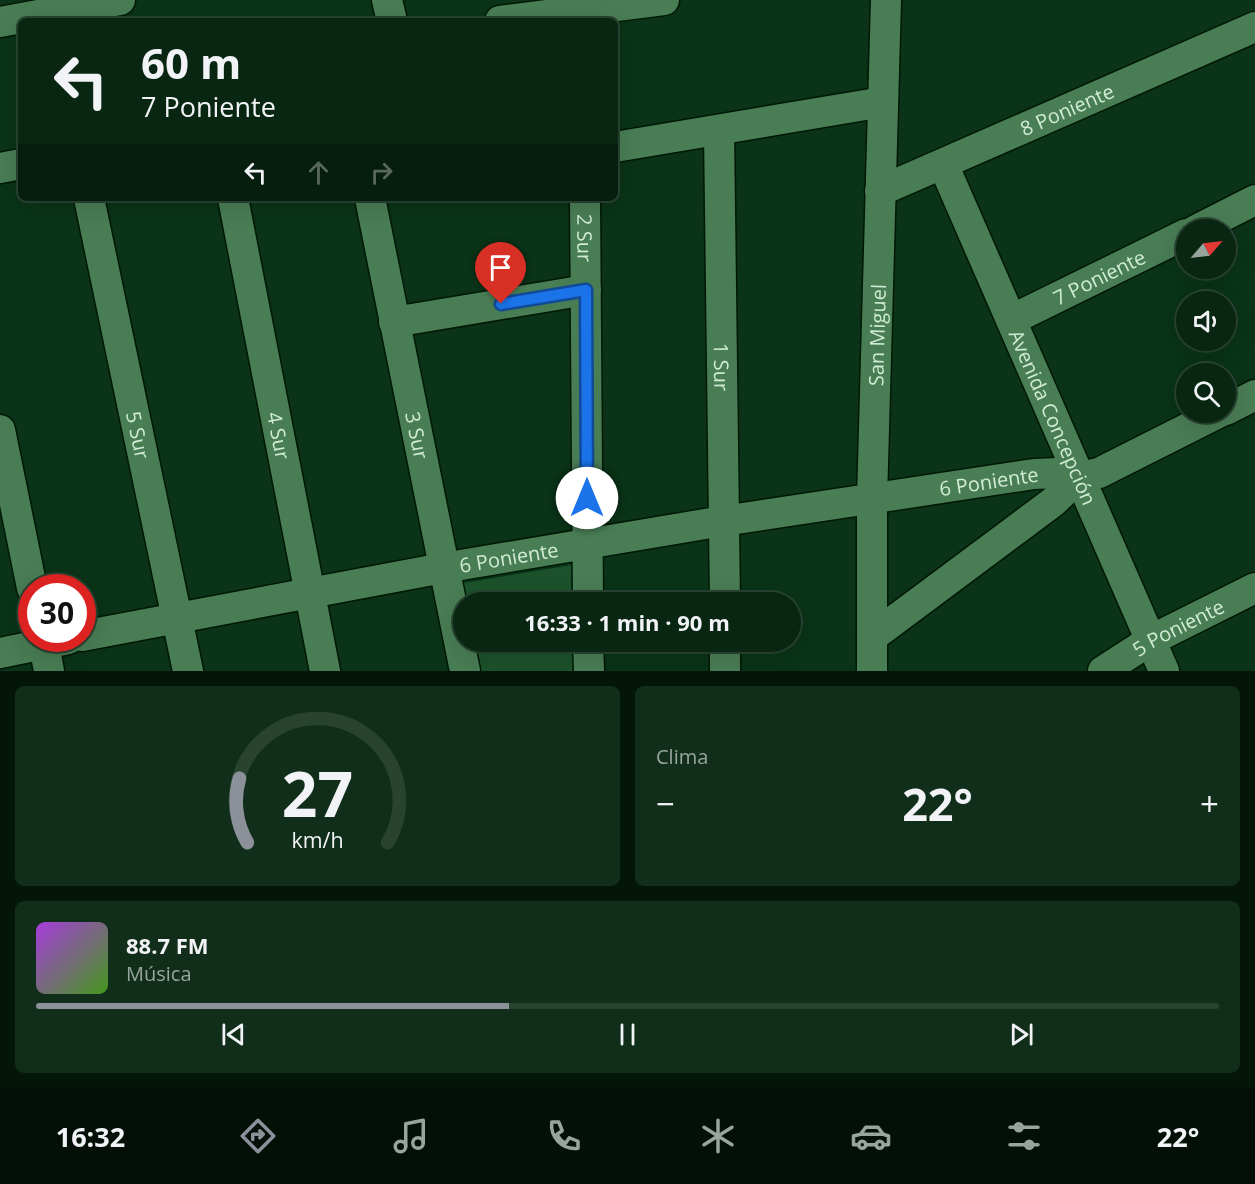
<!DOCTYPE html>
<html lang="es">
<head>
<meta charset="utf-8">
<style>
	body { margin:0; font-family:"Open Sans",sans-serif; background:#112e1a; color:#f1f3f6; height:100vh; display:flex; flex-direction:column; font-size:22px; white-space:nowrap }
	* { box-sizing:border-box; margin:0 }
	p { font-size:20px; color:#98a59f }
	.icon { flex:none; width:33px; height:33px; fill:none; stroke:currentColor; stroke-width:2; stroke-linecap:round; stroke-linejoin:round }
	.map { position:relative; height:671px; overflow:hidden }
	.panel { display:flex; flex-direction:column; gap:15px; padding:15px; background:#041509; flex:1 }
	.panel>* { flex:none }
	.hud { position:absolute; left:18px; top:18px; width:600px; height:183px; border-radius:9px; box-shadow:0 6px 24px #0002,0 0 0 2px #294331; background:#082611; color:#f1f3f6; overflow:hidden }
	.needle { width:39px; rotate:62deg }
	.tools { position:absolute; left:1176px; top:219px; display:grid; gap:12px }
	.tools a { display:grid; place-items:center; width:60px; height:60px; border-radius:50%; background:#082611; box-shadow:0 6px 24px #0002,0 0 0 2px #294331; font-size:30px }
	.speed { position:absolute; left:18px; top:574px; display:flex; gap:12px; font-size:30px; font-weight:700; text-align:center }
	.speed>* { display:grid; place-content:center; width:78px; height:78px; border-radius:50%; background:#082611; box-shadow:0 6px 24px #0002,0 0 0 2px #294331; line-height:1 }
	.speed .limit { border:9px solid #d22; background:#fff; color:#111 }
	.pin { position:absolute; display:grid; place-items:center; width:51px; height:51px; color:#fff; margin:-62px -26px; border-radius:50% 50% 50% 0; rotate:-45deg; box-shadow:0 0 6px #0007 }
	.pin .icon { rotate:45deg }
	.me { position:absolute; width:66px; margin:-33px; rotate:0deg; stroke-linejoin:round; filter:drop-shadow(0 0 4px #0008) }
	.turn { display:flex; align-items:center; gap:21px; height:126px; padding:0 24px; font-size:27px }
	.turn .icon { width:78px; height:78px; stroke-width:2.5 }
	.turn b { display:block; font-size:42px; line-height:51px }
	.lanes { display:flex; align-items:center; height:57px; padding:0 24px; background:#0003; justify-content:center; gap:30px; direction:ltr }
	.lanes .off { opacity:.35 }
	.big { font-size:45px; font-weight:700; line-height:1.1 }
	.panel .card { flex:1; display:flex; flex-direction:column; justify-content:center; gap:9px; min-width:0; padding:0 21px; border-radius:9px; background:#112e1a }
	.panel .dial { align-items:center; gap:0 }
	.dial svg { height:156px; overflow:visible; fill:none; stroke:#294331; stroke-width:7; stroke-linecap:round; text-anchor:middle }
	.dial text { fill:#f1f3f6; stroke:none }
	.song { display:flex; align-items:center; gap:18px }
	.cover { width:72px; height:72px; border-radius:9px; background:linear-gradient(135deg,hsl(280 70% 55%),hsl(100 70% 35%)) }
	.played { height:6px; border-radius:3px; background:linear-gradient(90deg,#8c9099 40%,#294331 40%) }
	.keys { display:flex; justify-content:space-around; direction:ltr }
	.heat { display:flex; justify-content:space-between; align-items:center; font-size:33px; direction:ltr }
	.panel .tiles { flex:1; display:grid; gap:15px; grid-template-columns:1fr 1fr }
	.card:last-child { grid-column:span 2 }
	.trip { position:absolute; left:453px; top:592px; width:348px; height:60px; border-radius:30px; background:#082611; box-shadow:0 6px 24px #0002,0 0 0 2px #294331; font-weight:700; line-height:60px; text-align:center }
	.tab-bar { display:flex; height:96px; justify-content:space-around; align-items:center; background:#030f07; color:#98a59f }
	.tab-bar .icon { width:42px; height:42px }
	.tab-bar .active { color:#8c9099 }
	.tab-bar b { font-size:27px; color:#f1f3f6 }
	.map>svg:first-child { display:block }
	.green { fill:#1b522b }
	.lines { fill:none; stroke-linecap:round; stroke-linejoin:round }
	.minor-casing { stroke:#001806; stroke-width:33 }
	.minor { stroke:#497d54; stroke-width:30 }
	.route-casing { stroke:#114b97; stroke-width:15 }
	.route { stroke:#1a73e8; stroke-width:10 }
	.labels { text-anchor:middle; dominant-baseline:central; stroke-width:6; stroke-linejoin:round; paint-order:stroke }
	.street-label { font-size:20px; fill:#d0ecd5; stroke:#031708 }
</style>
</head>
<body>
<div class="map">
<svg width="1255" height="671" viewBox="0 0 1255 671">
	<rect width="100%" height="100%" fill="#0a3317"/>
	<g class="green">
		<polygon points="578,564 578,603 464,603 457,584"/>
		<polygon points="470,642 578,642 578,671 477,671"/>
	</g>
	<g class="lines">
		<defs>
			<g id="minor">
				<polyline points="387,0 392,21"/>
				<polyline points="500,21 664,0"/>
				<polyline points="0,22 120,0"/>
				<path id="s1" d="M719,130L725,603"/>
				<polyline points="615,147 883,102"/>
				<path id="s2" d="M943,164L1164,671"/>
				<polyline points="0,168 21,164"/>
				<path id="s3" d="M880,191L1255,27"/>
				<path id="s4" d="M89,198L188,671"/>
				<path id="s5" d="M233,198L325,671"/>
				<path id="s6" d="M370,198L465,671"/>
				<path id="s7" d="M585,198L588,603"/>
				<polyline points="1196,230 1255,200"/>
				<path id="s8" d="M1011,320L1186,234"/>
				<polyline points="394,322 586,290"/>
				<polyline points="1226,410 1255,395"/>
				<polyline points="0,430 32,588"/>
				<path id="s9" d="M82,636L443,568L723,521L1034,474L1058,473L1079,477L1099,473L1220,412"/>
				<polyline points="872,637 1053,502 1079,477"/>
				<polyline points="43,639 49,671"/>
				<polyline points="588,642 589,671"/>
				<polyline points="725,642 725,671"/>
				<polyline points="0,653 68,639"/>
				<path id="s10" d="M872,671V500L886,0"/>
				<path id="s11" d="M1103,671L1151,640L1255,588"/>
			</g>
		</defs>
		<use href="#minor" class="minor-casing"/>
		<use href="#minor" class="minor"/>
	</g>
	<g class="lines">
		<defs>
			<polyline id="route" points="501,304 586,290 587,498"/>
		</defs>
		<use href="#route" class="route-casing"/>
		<use href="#route" class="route"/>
	</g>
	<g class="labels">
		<g class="street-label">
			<text stroke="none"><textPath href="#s3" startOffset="204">8 Poniente</textPath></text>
			<text stroke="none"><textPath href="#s7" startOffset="40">2 Sur</textPath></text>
			<text stroke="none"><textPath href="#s8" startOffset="98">7 Poniente</textPath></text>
			<text stroke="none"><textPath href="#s10" startOffset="336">San Miguel</textPath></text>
			<text stroke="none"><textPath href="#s1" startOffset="237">1 Sur</textPath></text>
			<text stroke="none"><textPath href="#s2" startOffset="276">Avenida Concepción</textPath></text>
			<text stroke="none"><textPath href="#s4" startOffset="242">5 Sur</textPath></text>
			<text stroke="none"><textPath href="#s5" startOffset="242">4 Sur</textPath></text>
			<text stroke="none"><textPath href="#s6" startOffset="242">3 Sur</textPath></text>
			<text stroke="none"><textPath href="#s9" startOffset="920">6 Poniente</textPath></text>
			<text stroke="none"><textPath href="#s9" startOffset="434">6 Poniente</textPath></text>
			<text stroke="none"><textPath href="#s11" startOffset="87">5 Poniente</textPath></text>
		</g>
	</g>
</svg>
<div class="tools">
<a><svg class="needle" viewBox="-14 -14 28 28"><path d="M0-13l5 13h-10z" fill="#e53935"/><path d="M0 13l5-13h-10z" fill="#98a59f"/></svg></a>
<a><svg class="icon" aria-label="sound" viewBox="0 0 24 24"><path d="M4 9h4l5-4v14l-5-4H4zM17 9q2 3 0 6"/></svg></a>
<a><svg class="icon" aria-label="search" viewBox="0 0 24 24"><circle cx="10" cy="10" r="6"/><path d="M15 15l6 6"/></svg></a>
</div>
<div class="speed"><div class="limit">30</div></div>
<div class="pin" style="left:501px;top:304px;background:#d93025"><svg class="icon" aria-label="arrive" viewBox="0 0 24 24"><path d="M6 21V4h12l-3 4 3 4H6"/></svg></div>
<svg class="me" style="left:587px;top:498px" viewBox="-20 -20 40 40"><circle r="19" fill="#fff"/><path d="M0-13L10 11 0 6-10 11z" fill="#1a73e8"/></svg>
<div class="trip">16:33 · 1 min · 90 m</div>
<div class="hud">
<div class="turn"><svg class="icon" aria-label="left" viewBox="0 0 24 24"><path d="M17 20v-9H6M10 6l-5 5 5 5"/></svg><div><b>60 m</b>7 Poniente</div></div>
<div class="lanes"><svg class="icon" aria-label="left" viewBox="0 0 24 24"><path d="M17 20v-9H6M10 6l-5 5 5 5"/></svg><svg class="icon off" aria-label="ahead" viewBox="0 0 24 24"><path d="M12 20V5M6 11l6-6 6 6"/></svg><svg class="icon off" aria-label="right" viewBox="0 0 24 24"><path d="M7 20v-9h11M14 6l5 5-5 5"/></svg></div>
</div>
</div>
<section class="panel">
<div class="tiles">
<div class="card dial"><svg viewBox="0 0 100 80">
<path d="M14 69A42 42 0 1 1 86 69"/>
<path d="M14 69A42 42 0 0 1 10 36" stroke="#8c9099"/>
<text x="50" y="56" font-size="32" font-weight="700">27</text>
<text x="50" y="72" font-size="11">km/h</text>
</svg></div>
<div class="card"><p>Clima</p>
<div class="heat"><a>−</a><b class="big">22°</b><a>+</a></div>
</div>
<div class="card">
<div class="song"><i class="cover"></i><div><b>88.7 FM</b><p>Música</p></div></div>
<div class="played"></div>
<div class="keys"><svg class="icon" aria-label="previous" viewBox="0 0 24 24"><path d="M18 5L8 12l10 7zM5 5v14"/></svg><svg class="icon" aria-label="pause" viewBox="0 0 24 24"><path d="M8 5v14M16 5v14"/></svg><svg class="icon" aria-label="next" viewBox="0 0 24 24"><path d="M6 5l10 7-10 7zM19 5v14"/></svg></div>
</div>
</div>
</section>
<nav class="tab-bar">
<b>16:32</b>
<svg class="icon active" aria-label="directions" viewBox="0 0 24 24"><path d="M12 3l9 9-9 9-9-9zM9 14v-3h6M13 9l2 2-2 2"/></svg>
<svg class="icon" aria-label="music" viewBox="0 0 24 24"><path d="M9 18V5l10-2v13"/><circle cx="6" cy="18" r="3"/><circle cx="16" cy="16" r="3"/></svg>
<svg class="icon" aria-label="phone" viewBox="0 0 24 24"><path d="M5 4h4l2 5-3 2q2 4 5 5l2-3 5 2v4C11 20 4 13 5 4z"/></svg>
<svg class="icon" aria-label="climate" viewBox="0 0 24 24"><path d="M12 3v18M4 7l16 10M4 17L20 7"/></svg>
<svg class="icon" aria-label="car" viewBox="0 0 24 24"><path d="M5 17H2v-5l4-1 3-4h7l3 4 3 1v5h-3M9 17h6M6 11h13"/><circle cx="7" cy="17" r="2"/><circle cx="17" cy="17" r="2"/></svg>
<svg class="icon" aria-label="filters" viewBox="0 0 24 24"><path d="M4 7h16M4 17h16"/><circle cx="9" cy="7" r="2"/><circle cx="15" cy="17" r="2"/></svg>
<b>22°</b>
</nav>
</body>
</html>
